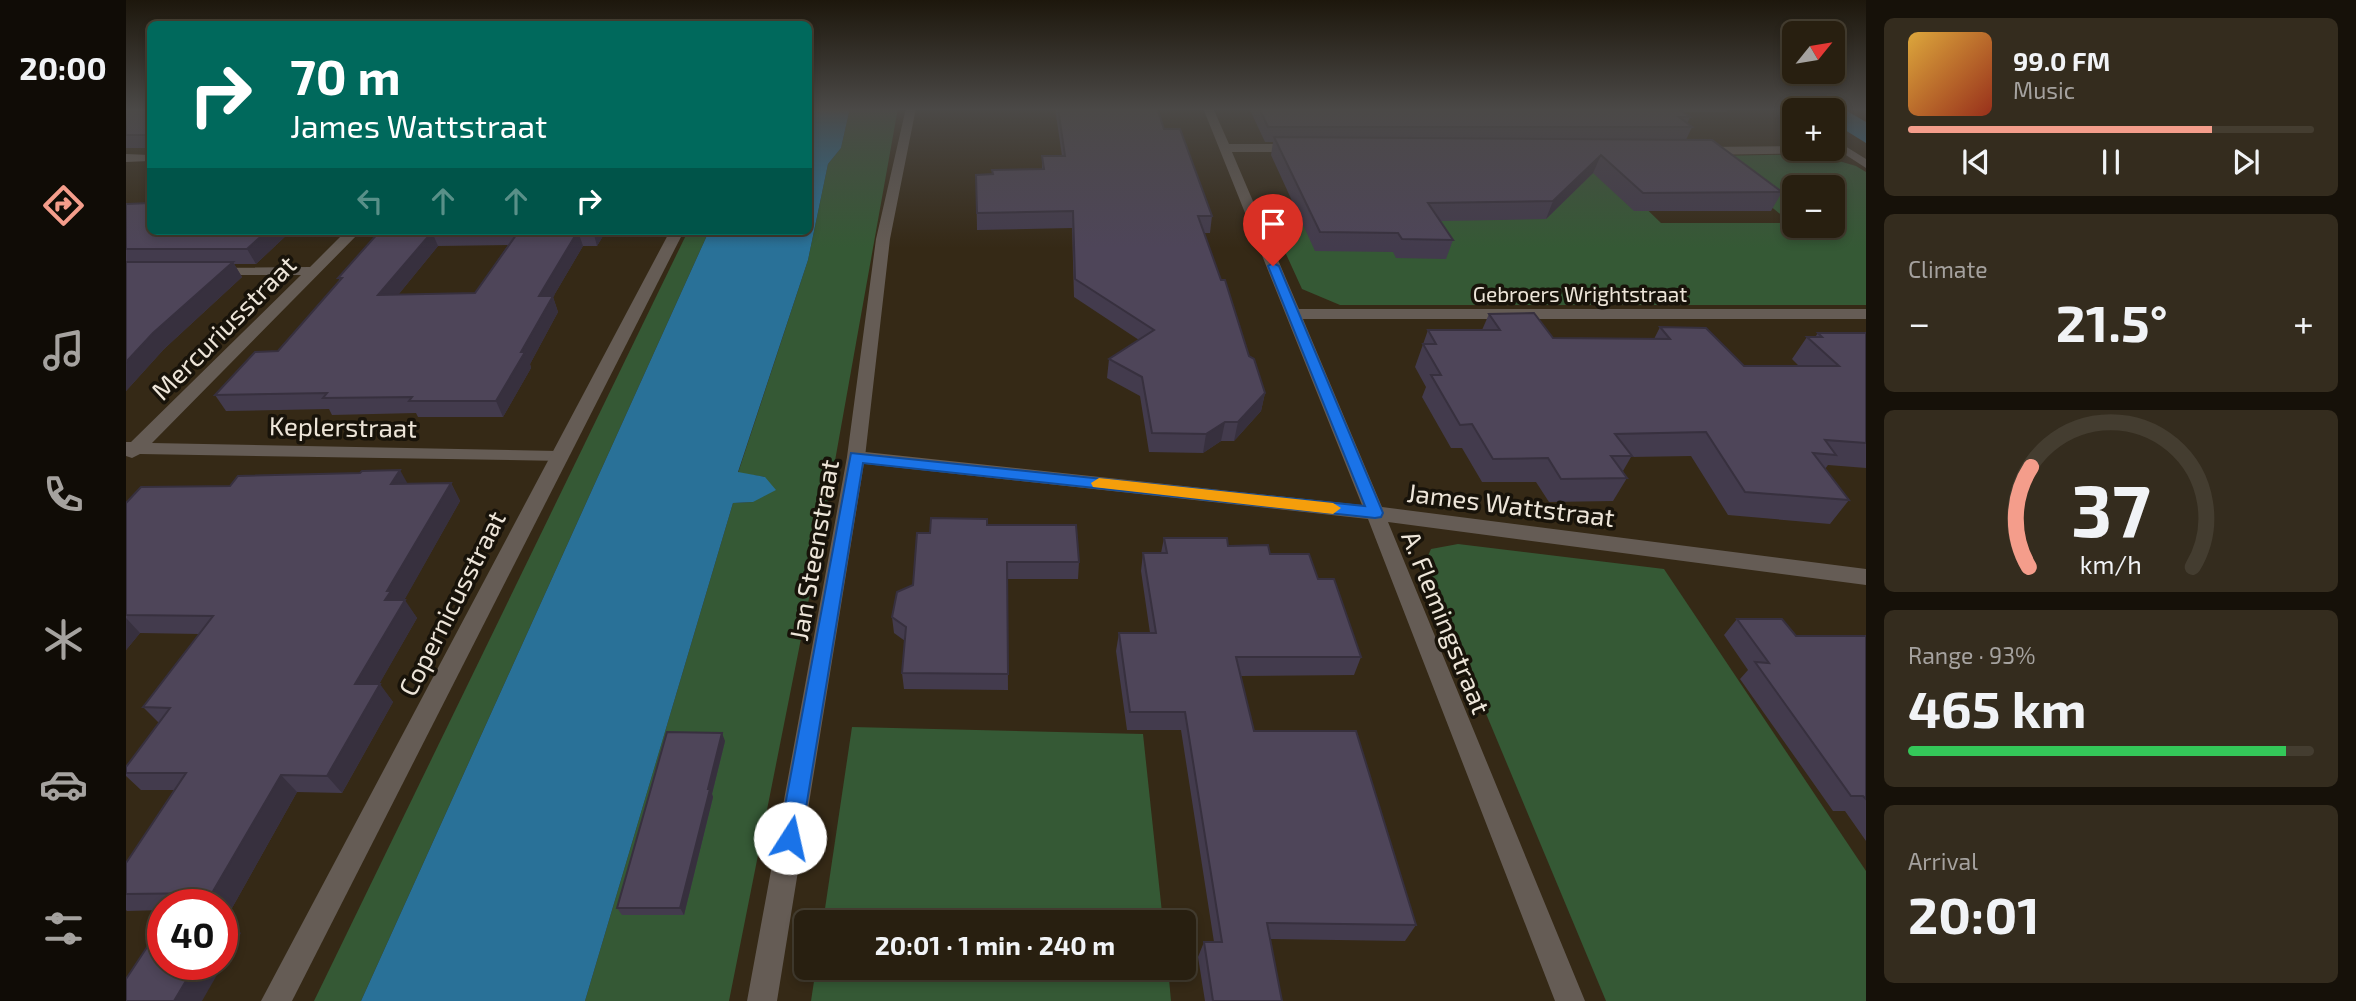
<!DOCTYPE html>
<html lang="en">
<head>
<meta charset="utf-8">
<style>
	body { margin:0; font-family:"Exo 2",sans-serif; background:#342c1e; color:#f1f3f6; height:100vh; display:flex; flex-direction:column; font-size:26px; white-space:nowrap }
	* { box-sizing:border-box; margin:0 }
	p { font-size:23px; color:#a5a29f }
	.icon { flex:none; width:38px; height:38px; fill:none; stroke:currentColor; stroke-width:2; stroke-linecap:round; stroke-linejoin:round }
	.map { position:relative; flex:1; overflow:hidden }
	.side { display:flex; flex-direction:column; gap:18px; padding:18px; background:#161109; width:490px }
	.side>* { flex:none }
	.guide { position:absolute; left:21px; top:21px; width:665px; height:214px; border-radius:10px; box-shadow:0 4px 10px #0003,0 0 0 2px #443d30; background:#00695c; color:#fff; overflow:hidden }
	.needle { width:46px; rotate:60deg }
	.controls { position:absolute; left:1656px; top:21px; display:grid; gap:14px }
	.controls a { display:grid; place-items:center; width:63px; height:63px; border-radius:10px; background:#281f10; box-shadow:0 4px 10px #0003,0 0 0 2px #443d30; font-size:35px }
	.speed { position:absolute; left:21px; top:889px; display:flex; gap:14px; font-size:35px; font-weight:700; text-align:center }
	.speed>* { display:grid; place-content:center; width:91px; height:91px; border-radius:50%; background:#281f10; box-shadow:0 4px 10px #0003,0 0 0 2px #443d30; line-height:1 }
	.speed .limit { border:10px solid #d22; background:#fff; color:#111 }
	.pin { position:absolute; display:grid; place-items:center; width:60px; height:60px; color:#fff; margin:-72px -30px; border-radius:50% 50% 50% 0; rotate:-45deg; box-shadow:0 0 7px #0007 }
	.pin .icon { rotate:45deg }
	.me { position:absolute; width:77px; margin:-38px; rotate:10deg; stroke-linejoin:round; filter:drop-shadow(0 0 5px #0008) }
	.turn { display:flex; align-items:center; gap:24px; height:147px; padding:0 28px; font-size:32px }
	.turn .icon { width:91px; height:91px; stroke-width:2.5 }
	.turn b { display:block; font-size:49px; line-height:60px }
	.lanes { display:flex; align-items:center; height:66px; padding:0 28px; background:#0003; justify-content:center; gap:35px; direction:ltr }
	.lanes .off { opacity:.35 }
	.big { font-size:52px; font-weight:700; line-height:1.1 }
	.side .widget { flex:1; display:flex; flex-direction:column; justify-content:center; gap:10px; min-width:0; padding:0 24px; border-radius:10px; background:#342c1e }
	.side .dial { align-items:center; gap:0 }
	.dial svg { height:182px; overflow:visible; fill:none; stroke:#443d30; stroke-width:7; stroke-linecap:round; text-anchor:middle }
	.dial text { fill:#f1f3f6; stroke:none }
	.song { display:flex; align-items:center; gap:21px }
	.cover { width:84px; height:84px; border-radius:10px; background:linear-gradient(135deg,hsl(40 70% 55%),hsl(10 70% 35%)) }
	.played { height:7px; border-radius:4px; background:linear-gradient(90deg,#f49d8b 75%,#443d30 75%) }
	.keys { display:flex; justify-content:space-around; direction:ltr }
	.heat { display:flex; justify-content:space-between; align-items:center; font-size:38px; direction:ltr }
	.charge { height:10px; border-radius:5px; background:linear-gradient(90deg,#34c759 93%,#443d30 0) }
	.trip { position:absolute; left:668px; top:910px; width:402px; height:70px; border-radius:10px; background:#281f10; box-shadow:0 4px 10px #0003,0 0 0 2px #443d30; font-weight:700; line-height:70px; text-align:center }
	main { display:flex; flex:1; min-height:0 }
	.dock { display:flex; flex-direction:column; width:126px; justify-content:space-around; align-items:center; background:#100c06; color:#a5a29f }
	.dock .icon { width:49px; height:49px }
	.dock .active { color:#f49d8b }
	.dock b { font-size:32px; color:#f1f3f6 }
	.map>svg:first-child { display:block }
	.green { fill:#355935; fill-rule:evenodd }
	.water { fill:#297198 }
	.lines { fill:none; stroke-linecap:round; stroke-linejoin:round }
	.minor { fill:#655c55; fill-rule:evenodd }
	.tertiary { fill:#655c55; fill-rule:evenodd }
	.wall { fill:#433b4d; fill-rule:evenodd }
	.shaded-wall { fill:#37303e }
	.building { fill:#4e4559; stroke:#37303e; stroke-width:2 }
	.route { fill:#1a73e8; stroke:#114b97; stroke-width:2 }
	.slow { fill:#f59e0b }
	.labels { text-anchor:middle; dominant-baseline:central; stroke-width:7; stroke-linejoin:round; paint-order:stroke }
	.far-street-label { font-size:21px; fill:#ede5d9; stroke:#18130a }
	.street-label { font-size:26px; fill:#ede5d9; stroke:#18130a }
</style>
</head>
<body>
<main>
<nav class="dock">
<b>20:00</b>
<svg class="icon active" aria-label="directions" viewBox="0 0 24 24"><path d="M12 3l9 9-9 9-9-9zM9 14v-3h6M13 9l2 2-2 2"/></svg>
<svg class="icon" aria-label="music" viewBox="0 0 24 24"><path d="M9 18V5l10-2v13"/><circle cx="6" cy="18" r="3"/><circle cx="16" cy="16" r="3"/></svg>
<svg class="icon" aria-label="phone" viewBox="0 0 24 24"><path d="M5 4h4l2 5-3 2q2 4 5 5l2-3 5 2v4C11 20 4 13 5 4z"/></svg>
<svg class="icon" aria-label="climate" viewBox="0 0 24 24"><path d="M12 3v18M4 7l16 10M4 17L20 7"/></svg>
<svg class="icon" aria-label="car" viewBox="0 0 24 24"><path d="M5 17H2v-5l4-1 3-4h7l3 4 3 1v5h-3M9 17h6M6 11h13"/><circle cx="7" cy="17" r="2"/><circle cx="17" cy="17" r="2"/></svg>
<svg class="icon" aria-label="filters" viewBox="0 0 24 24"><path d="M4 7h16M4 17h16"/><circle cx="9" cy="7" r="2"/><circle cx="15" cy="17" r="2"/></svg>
</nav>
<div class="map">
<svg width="1740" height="1001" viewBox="0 0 1740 1001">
	<rect width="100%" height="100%" fill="#352916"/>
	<g class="green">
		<polygon points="724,108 772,108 697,528 603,1001 459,1001 607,503 627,502 639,477 612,473 682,260 702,164 715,148"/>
		<path d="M1689,154L1730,166L1740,172V305H1214L1176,289L1144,219H1411L1465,155L1535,223H1665L1584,156ZM1668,187H1706V226H1668Z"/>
		<polygon points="562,231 583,231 235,1001 188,1001"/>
		<polygon points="1332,544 1538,569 1740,871 1740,1001 1480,1001 1298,565 1305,549"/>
		<polygon points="726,727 1017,734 1037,922 697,922"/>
		<polygon points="690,968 1042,968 1045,1001 685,1001"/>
	</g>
	<g class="water">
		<polygon points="683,108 724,108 715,148 702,164 682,260 612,472 639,477 650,490 627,502 607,503 459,1001 235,1001 583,231 682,231"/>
		<polygon points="1685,108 1716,108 1740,122 1740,143 1706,122 1706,110"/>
	</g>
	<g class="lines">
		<g class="minor">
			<polygon points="1077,108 1087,108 1103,144 1173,144 1179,148 1173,152 1106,152 1173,309 1740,309 1740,319 1177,319 1256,507 1740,569 1740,585 1262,522 1459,1001 1429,1001 1242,519 730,463 721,457 730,451 1236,505"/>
			<polygon points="1651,108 1668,111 1668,119"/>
			<polygon points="1706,138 1740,159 1740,168 1706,146"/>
			<polygon points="1668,146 1668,149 1701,149 1695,153 1577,155 1571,151 1577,147"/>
			<polygon points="0,154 24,155 24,161 0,162"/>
			<polygon points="220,231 235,231 26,443 432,451 438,453 441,457 438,461 14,454 6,458 0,456 0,442 5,442 175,275 85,275 78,271 80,268 184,267"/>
		</g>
		<g class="tertiary">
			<polygon points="780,108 790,108 764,239 739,457 651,1001 621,1001 721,457 750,239"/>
			<polygon points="544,231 558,231 166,1001 135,1001"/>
		</g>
	</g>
	<g class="wall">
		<rect x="0" y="108" width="24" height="40"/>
		<polygon points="929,108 1031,108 1038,129 1086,216 1084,233 1078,233 1123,356 1139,393 1135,411 1108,441 1095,441 1077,453 1023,452 1014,396 981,378 983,359 1013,340 948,297 946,228 851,230 850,175 866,174 916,169 916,156 936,156"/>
		<polygon points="1123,108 1603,108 1601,112 1557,112 1564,117 1561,124 1566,127 1560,140 1656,192 1645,211 1508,211 1467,173 1420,219 1314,221 1327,240 1320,259 1270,258 1267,252 1189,251 1145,155 1147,142 1139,142"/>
		<polygon points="0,204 24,231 165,231 130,264 108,264 116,277 38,349 0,391"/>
		<path d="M254,231H480L471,246H457L427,297L432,312L404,364L405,368L377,417H292L290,413L206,415L203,409L100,411L89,395L152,351L214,281L212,278ZM382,245L349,293L272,295L312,246Z"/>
		<polygon points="1363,314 1427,338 1528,339 1534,327 1618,366 1673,366 1666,359 1681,337 1689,337 1692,333 1740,333 1740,468 1702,465 1699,469 1723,500 1704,524 1602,515 1565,456 1505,457 1497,471 1501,478 1487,501 1423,502 1410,482 1356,482 1336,448 1325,448 1296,397 1300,387 1289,367 1302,330 1356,330"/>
		<polygon points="325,483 334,501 278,600 291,618 253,684 267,702 216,793 171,792 106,908 96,909 96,905 37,905 37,910 1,911 0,910 0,863 48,790 15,790 0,776 0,767 33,723 17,707 73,634 14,633 0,650 0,503 281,484"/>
		<polygon points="861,525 953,562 952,579 881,579 882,690 778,689 776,673 779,641 768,633 766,617 787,585 804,533"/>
		<polygon points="1038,538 1102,546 1144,554 1192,579 1235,657 1228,675 1115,676 1128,731 1290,925 1279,941 1144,939 1156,1001 1079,1001 1072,957 1078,942 1088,942 1055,730 1001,730 990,651 993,633 1024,633 1015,571 1017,553 1035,553"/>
		<polygon points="1611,619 1670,636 1740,636 1740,841 1719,811 1707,811 1614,679 1622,670 1598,635"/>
		<polygon points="599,741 586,794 587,797 558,915 496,915 491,908"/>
	</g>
	<g class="shaded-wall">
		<polygon points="1475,155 1467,173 1420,219 1427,201"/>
		<polygon points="141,231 165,231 130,264 121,249"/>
		<polygon points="452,231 457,246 427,297 432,312 404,364 405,368 377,417 370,401 395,352 413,296"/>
		<polygon points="467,231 480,231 471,246"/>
		<polygon points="306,232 312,246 259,311 252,295"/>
		<polygon points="107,262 116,277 38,349 0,391 0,362 27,333"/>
		<polygon points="1139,393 1135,411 1108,441 1112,422"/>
		<polygon points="1099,422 1095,441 1077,453 1080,434"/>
		<polygon points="274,470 284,488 265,484"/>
		<polygon points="325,483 334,501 275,606 279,600 291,618 243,702 229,684 261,591"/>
		<polygon points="0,618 14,633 0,650"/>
		<polygon points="254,684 267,702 216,793 201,776"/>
		<polygon points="596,733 599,741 586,794 587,797 558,915 554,908"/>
		<polygon points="155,775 171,792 106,908 86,893"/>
		<polygon points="97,919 115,933 76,1001 48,1001 70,964 96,964 96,921"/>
	</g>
	<g class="building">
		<rect x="0" y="108" width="24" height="27"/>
		<polygon points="932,108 1031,108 1038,129 1054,129 1086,216 1072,216 1095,280 1099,280 1123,356 1128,359 1139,393 1112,422 1099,422 1080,434 1026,433 1016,377 983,359 1028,330 949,279 947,211 851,213 850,175 867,174 866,170 918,169 916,156 939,156"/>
		<polygon points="1133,108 1551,108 1564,117 1553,117 1566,127 1142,127"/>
		<polygon points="1148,137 1586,140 1656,192 1517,193 1475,155 1427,201 1302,203 1327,240 1276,239 1272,233 1194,232"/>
		<polygon points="24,203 24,231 141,231 121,249 0,249 0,204"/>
		<polygon points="254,231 359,231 306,232 252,295 349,293 393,231 467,231 452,231 413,296 427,296 395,352 399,352 370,401 283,401 286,397 197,398 201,393 89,395 129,352 152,351 216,278 212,278"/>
		<polygon points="0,262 107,262 27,333 0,362"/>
		<polygon points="1408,313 1427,338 1544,339 1534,327 1580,328 1618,366 1713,366 1681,337 1696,337 1692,333 1740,333 1740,443 1699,440 1710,455 1687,453 1723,500 1619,492 1580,432 1489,434 1506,456 1485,456 1501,478 1435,479 1422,458 1367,459 1346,424 1334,425 1305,375 1315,375 1297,344 1310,344 1302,330 1374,330 1363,314"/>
		<polygon points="274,470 265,484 325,483 261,591 265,591 259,600 279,600 229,684 254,684 201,776 155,775 86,893 0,894 0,863 60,773 0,773 0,767 44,708 17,707 87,616 0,615 0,503 15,487 104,486 112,476 234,473 236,471"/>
		<polygon points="805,518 861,519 861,525 950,525 953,562 881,562 882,674 776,673 780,627 766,617 771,592 787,585 791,533 804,533"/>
		<polygon points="1038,538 1101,538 1102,546 1142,545 1144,554 1183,554 1192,579 1208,579 1235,657 1110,657 1128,731 1230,731 1290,925 1141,923 1156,1001 1087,1001 1078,942 1096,942 1059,712 1004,712 993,633 1030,633 1017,553 1041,553"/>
		<polygon points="1611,619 1656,619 1670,636 1740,636 1740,799 1737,796 1725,796 1629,662 1643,663"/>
		<polygon points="541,732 596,733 582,789 584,789 554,908 491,908"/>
		<polygon points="37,923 37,964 70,964 48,1001 0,1001 0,979"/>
	</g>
	<linearGradient id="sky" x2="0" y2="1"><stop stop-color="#1d170c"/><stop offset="0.44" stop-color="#4b4947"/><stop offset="1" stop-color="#4b4947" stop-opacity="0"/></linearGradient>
	<rect width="1740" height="248" fill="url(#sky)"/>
	<polygon class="route" points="1147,263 1153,266 1257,513 1255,517 1249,518 737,463 675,838 672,845 664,848 656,845 653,838 725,453 1239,506 1142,266"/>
	<polygon class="slow" points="973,478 1207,503 1215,508 1207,514 967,487 965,483"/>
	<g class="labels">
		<g class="far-street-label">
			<text x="1454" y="293">Gebroers Wrightstraat</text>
		</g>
		<g class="street-label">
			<text transform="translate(97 327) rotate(-45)">Mercuriusstraat</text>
			<text transform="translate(217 426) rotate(1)">Keplerstraat</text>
			<text transform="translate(1385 504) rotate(7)">James Wattstraat</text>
			<text transform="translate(687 550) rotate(-80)">Jan Steenstraat</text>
			<text transform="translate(325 603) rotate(-63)">Copernicusstraat</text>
			<text transform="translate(1321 622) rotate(68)">A. Flemingstraat</text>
		</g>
	</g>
</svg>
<div class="controls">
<a><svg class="needle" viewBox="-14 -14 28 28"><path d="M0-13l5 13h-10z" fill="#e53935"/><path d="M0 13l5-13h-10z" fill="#a5a29f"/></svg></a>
<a>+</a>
<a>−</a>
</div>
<div class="speed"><div class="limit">40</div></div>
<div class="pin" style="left:1147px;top:266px;background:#d93025"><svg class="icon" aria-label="arrive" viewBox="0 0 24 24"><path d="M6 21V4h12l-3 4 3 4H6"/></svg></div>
<svg class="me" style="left:664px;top:838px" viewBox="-20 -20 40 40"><circle r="19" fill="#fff"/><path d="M0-13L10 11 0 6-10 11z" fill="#1a73e8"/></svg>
<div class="trip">20:01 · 1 min · 240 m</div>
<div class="guide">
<div class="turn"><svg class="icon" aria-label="right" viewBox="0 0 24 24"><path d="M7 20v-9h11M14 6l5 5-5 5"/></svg><div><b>70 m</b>James Wattstraat</div></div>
<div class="lanes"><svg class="icon off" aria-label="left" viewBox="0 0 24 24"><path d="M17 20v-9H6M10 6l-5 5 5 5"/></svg><svg class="icon off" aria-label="ahead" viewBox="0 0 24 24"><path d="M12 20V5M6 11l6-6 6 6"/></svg><svg class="icon off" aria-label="ahead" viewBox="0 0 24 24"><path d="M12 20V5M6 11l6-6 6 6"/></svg><svg class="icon" aria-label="right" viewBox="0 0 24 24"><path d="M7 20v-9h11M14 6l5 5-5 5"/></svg></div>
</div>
</div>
<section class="side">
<div class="widget">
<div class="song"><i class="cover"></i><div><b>99.0 FM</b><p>Music</p></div></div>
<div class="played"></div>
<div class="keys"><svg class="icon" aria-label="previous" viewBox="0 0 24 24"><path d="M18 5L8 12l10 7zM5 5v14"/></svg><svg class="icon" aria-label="pause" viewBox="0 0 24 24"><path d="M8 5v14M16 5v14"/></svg><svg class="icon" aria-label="next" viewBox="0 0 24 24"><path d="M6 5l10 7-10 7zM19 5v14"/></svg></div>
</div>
<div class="widget"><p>Climate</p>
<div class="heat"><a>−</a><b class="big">21.5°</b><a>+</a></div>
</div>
<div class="widget dial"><svg viewBox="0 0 100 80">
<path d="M14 69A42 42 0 1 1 86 69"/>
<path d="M14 69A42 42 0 0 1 15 25" stroke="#f49d8b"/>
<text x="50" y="56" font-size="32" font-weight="700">37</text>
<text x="50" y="72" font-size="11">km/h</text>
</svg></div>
<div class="widget"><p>Range · 93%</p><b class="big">465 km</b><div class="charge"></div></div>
<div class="widget"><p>Arrival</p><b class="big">20:01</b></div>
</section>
</main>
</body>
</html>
